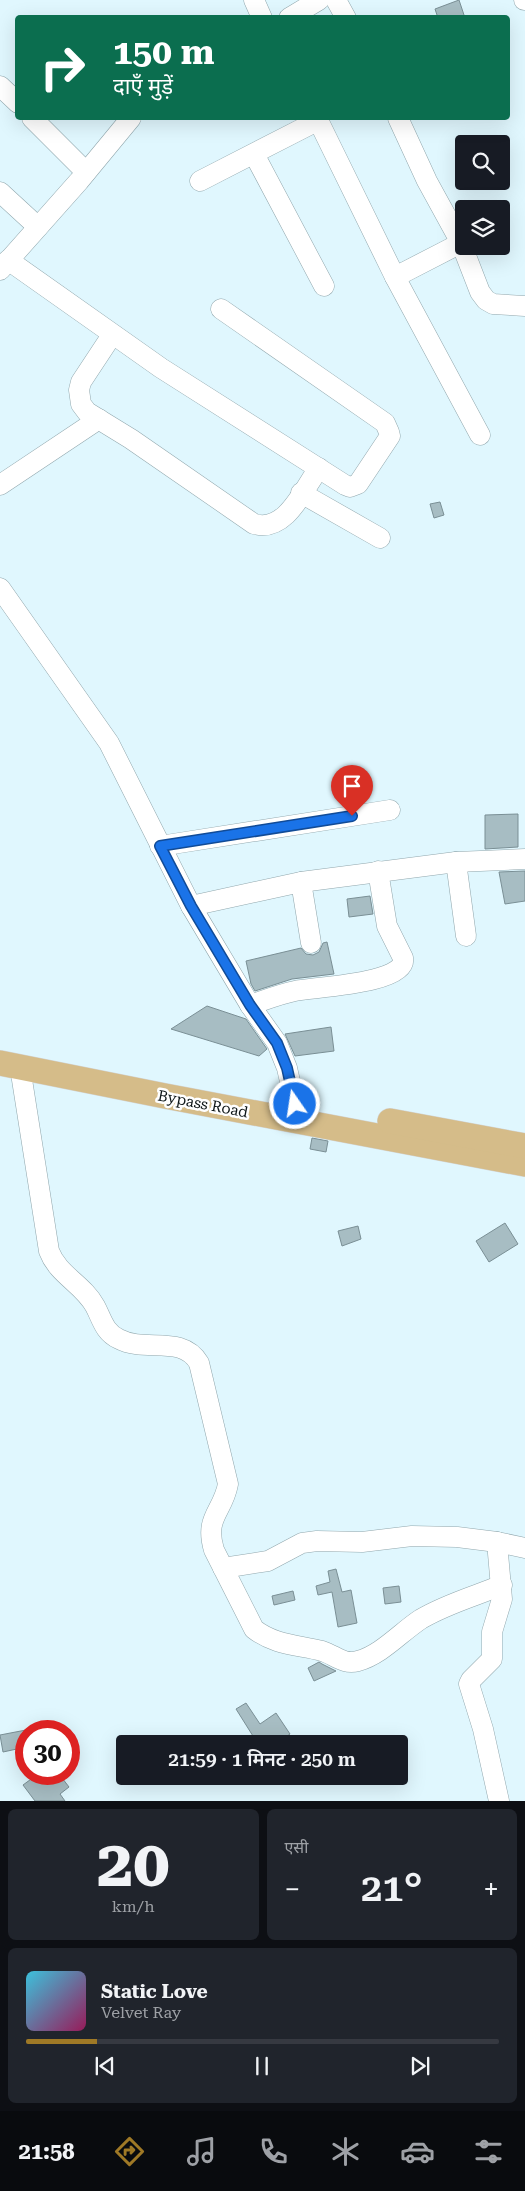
<!DOCTYPE html>
<html lang="hi">
<head>
<meta charset="utf-8">
<style>
	body { margin:0; font-family:"Roboto Serif","Noto Sans Devanagari",serif; background:#20242c; color:#f1f3f6; height:100vh; display:flex; flex-direction:column; font-size:19px; white-space:nowrap }
	* { box-sizing:border-box; margin:0 }
	p { font-size:16px; color:#9ea1a6 }
	.icon { flex:none; width:28px; height:28px; fill:none; stroke:currentColor; stroke-width:2; stroke-linecap:round; stroke-linejoin:round }
	.map { position:relative; height:1801px; overflow:hidden }
	.drawer { display:flex; flex-direction:column; gap:8px; padding:8px; background:#0d0f14; flex:1 }
	.drawer>* { flex:none }
	.guide { position:absolute; left:15px; top:15px; width:495px; height:105px; border-radius:5px; box-shadow:0 5px 20px #0002; background:#0b6e4f; color:#fff; overflow:hidden }
	.buttons { position:absolute; left:455px; top:135px; display:grid; gap:10px }
	.buttons a { display:grid; place-items:center; width:55px; height:55px; border-radius:5px; background:#171b24; box-shadow:0 5px 20px #0002; font-size:25px }
	.speed { position:absolute; left:15px; top:1720px; display:flex; gap:10px; font-size:25px; font-weight:700; text-align:center }
	.speed>* { display:grid; place-content:center; width:65px; height:65px; border-radius:50%; background:#171b24; box-shadow:0 5px 20px #0002; line-height:1 }
	.speed .limit { border:8px solid #d22; background:#fff; color:#111 }
	.pin { position:absolute; display:grid; place-items:center; width:42px; height:42px; color:#fff; margin:-51px -21px; border-radius:50% 50% 50% 0; rotate:-45deg; box-shadow:0 0 5px #0007 }
	.pin .icon { rotate:45deg }
	.me { position:absolute; width:55px; margin:-28px; rotate:347deg; stroke-linejoin:round; filter:drop-shadow(0 0 4px #0008) }
	.turn { display:flex; align-items:center; gap:18px; height:105px; padding:0 15px; font-size:22px }
	.turn .icon { width:65px; height:65px; stroke-width:2.5 }
	.turn b { display:block; font-size:35px; line-height:42px }
	.big { font-size:38px; font-weight:600; line-height:1.1 }
	.drawer .card { flex:1; display:flex; flex-direction:column; justify-content:center; gap:8px; min-width:0; padding:0 18px; border-radius:8px; background:#20242c }
	.drawer .dial { align-items:center; gap:0 }
	.dial b { font-size:65px; line-height:1 }
	.song { display:flex; align-items:center; gap:15px }
	.cover { width:60px; height:60px; border-radius:8px; background:linear-gradient(135deg,hsl(190 70% 55%),hsl(330 70% 35%)) }
	.played { height:5px; border-radius:2px; background:linear-gradient(90deg,#9f7926 15%,#363941 15%) }
	.keys { display:flex; justify-content:space-around; direction:ltr }
	.heat { display:flex; justify-content:space-between; align-items:center; font-size:28px; direction:ltr }
	.drawer .tiles { flex:1; display:grid; gap:8px; grid-template-columns:1fr 1fr }
	.card:last-child { grid-column:span 2 }
	.trip { position:absolute; left:116px; top:1735px; width:292px; height:50px; border-radius:5px; background:#171b24; box-shadow:0 5px 20px #0002; font-weight:600; line-height:50px; text-align:center }
	.menu { display:flex; height:80px; justify-content:space-around; align-items:center; background:#090b0e; color:#9ea1a6 }
	.menu .icon { width:35px; height:35px }
	.menu .selected { color:#9f7926 }
	.menu b { font-size:22px; color:#f1f3f6 }
	.map>svg:first-child { display:block }
	.building { fill:#a7bdc3; stroke:#7a8f95 }
	.lines { fill:none; stroke-linecap:round; stroke-linejoin:round }
	.minor-casing { stroke:#91a7ad; stroke-width:21 }
	.major-casing { stroke:#d3d5d5; stroke-width:26 }
	.minor { stroke:#fff; stroke-width:20 }
	.major { stroke:#d5bc89; stroke-width:25 }
	.route-casing { stroke:#114b97; stroke-width:12 }
	.route { stroke:#1a73e8; stroke-width:9 }
	.labels { text-anchor:middle; dominant-baseline:central; stroke-width:5; stroke-linejoin:round; paint-order:stroke }
	.street-label { font-size:15px; fill:#0d1517; stroke:#fff }
</style>
</head>
<body>
<div class="map">
<svg width="525" height="1801" viewBox="0 0 525 1801">
	<rect width="100%" height="100%" fill="#e0f7fe"/>
	<g class="building">
		<polygon points="459,0 465,18 438,18 435,9"/>
		<polygon points="440,502 444,515 434,518 430,504"/>
		<polygon points="518,814 518,847 485,849 485,815"/>
		<polygon points="525,871 525,901 505,904 499,872"/>
		<polygon points="370,896 373,914 349,917 347,899"/>
		<polygon points="327,942 334,974 292,979 255,991 251,984 246,961 301,948 306,954 313,955 319,952 323,943"/>
		<polygon points="207,1006 246,1019 267,1049 259,1056 171,1029"/>
		<polygon points="331,1027 334,1051 295,1056 285,1034"/>
		<polygon points="312,1138 328,1141 326,1152 310,1149"/>
		<polygon points="505,1223 518,1244 489,1262 476,1241"/>
		<polygon points="358,1226 361,1239 342,1246 338,1231"/>
		<polygon points="336,1569 342,1592 351,1590 357,1623 338,1627 332,1592 318,1595 316,1586 330,1582 328,1571"/>
		<polygon points="399,1586 401,1602 385,1604 383,1588"/>
		<polygon points="293,1591 295,1600 274,1605 272,1596"/>
		<polygon points="319,1662 322,1664 336,1671 314,1681 308,1668"/>
		<polygon points="246,1703 260,1724 276,1713 290,1734 276,1744 258,1744 236,1709"/>
		<polygon points="26,1730 26,1747 3,1752 0,1735"/>
		<polygon points="38,1774 59,1774 69,1787 60,1794 65,1801 35,1801 23,1785"/>
	</g>
	<g class="lines">
		<defs>
			<g id="minor">
				<polyline points="254,0 262,18"/>
				<polyline points="336,0 346,18"/>
				<polyline points="524,0 525,0"/>
				<polyline points="289,18 319,0"/>
				<polyline points="0,86 18,103"/>
				<polyline points="32,118 86,172"/>
				<polyline points="317,118 395,277 480,435"/>
				<polyline points="398,118 427,181 461,243 480,292 486,300 493,304 525,306"/>
				<polyline points="254,154 324,286"/>
				<polyline points="200,181 319,120"/>
				<polyline points="0,192 38,227"/>
				<polyline points="8,260 161,368 345,485 350,487 358,484 390,436 389,432 385,423 221,309"/>
				<polyline points="0,270 79,181 131,118"/>
				<polyline points="395,277 461,243"/>
				<path d="M112,335L81,382L79,390L81,404L87,412L131,439L254,524C286,533 303,490 319,468"/>
				<polyline points="0,485 99,419"/>
				<polyline points="301,493 380,538"/>
				<polyline points="0,588 109,743 191,906 250,1005 277,1043 287,1068 295,1104"/>
				<polyline points="160,846 390,810"/>
				<polyline points="456,862 466,936"/>
				<polyline points="301,882 311,943"/>
				<polyline points="191,906 301,882 456,862 525,859"/>
				<path d="M250,1005C265,1000 280,994 295,991C313,987 408,984 403,958L387,926L378,871"/>
				<path d="M20,1067L49,1251C58,1275 83,1284 95,1306C102,1319 104,1332 119,1339C145,1353 182,1334 199,1363L228,1484C223,1512 204,1517 214,1550L254,1629C274,1645 299,1645 322,1651C335,1655 343,1665 358,1661C381,1655 401,1632 421,1619C446,1604 475,1596 502,1585"/>
				<polyline points="497,1542 502,1599 492,1632 492,1659 471,1680 469,1684 483,1729 499,1801"/>
				<polyline points="223,1568 268,1561 302,1543 317,1541 362,1542 412,1536 457,1537 497,1542 525,1548"/>
			</g>
			<g id="major">
				<polyline points="0,1063 165,1096 525,1164"/>
				<polyline points="390,1121 525,1146"/>
			</g>
		</defs>
		<use href="#minor" class="minor-casing"/>
		<use href="#major" class="major-casing"/>
		<use href="#minor" class="minor"/>
		<use href="#major" class="major"/>
	</g>
	<g class="lines">
		<defs>
			<polyline id="route" points="295,1104 287,1068 277,1043 250,1005 191,906 160,846 352,816"/>
		</defs>
		<use href="#route" class="route-casing"/>
		<use href="#route" class="route"/>
	</g>
	<g class="labels">
		<g class="street-label">
			<text transform="translate(203 1104) rotate(11)">Bypass Road</text>
		</g>
	</g>
</svg>
<div class="buttons">
<a><svg class="icon" aria-label="search" viewBox="0 0 24 24"><circle cx="10" cy="10" r="6"/><path d="M15 15l6 6"/></svg></a>
<a><svg class="icon" aria-label="layers" viewBox="0 0 24 24"><path d="M12 4l9 5-9 5-9-5zM3 14l9 5 9-5"/></svg></a>
</div>
<div class="speed"><div class="limit">30</div></div>
<div class="pin" style="left:352px;top:816px;background:#d93025"><svg class="icon" aria-label="arrive" viewBox="0 0 24 24"><path d="M6 21V4h12l-3 4 3 4H6"/></svg></div>
<svg class="me" style="left:295px;top:1104px" viewBox="-20 -20 40 40"><circle r="17" fill="#1a73e8" stroke="#fff" stroke-width="3"/><path d="M0-11L8 9 0 5-8 9z" fill="#fff"/></svg>
<div class="trip">21:59 · 1 मिनट · 250 m</div>
<div class="guide">
<div class="turn"><svg class="icon" aria-label="right" viewBox="0 0 24 24"><path d="M7 20v-9h11M14 6l5 5-5 5"/></svg><div><b>150 m</b>दाएँ मुड़ें</div></div>
</div>
</div>
<section class="drawer">
<div class="tiles">
<div class="card dial"><b>20</b><p>km/h</p></div>
<div class="card"><p>एसी</p>
<div class="heat"><a>−</a><b class="big">21°</b><a>+</a></div>
</div>
<div class="card">
<div class="song"><i class="cover"></i><div><b>Static Love</b><p>Velvet Ray</p></div></div>
<div class="played"></div>
<div class="keys"><svg class="icon" aria-label="previous" viewBox="0 0 24 24"><path d="M18 5L8 12l10 7zM5 5v14"/></svg><svg class="icon" aria-label="pause" viewBox="0 0 24 24"><path d="M8 5v14M16 5v14"/></svg><svg class="icon" aria-label="next" viewBox="0 0 24 24"><path d="M6 5l10 7-10 7zM19 5v14"/></svg></div>
</div>
</div>
</section>
<nav class="menu">
<b>21:58</b>
<svg class="icon selected" aria-label="directions" viewBox="0 0 24 24"><path d="M12 3l9 9-9 9-9-9zM9 14v-3h6M13 9l2 2-2 2"/></svg>
<svg class="icon" aria-label="music" viewBox="0 0 24 24"><path d="M9 18V5l10-2v13"/><circle cx="6" cy="18" r="3"/><circle cx="16" cy="16" r="3"/></svg>
<svg class="icon" aria-label="phone" viewBox="0 0 24 24"><path d="M5 4h4l2 5-3 2q2 4 5 5l2-3 5 2v4C11 20 4 13 5 4z"/></svg>
<svg class="icon" aria-label="climate" viewBox="0 0 24 24"><path d="M12 3v18M4 7l16 10M4 17L20 7"/></svg>
<svg class="icon" aria-label="car" viewBox="0 0 24 24"><path d="M5 17H2v-5l4-1 3-4h7l3 4 3 1v5h-3M9 17h6M6 11h13"/><circle cx="7" cy="17" r="2"/><circle cx="17" cy="17" r="2"/></svg>
<svg class="icon" aria-label="filters" viewBox="0 0 24 24"><path d="M4 7h16M4 17h16"/><circle cx="9" cy="7" r="2"/><circle cx="15" cy="17" r="2"/></svg>
</nav>
</body>
</html>
